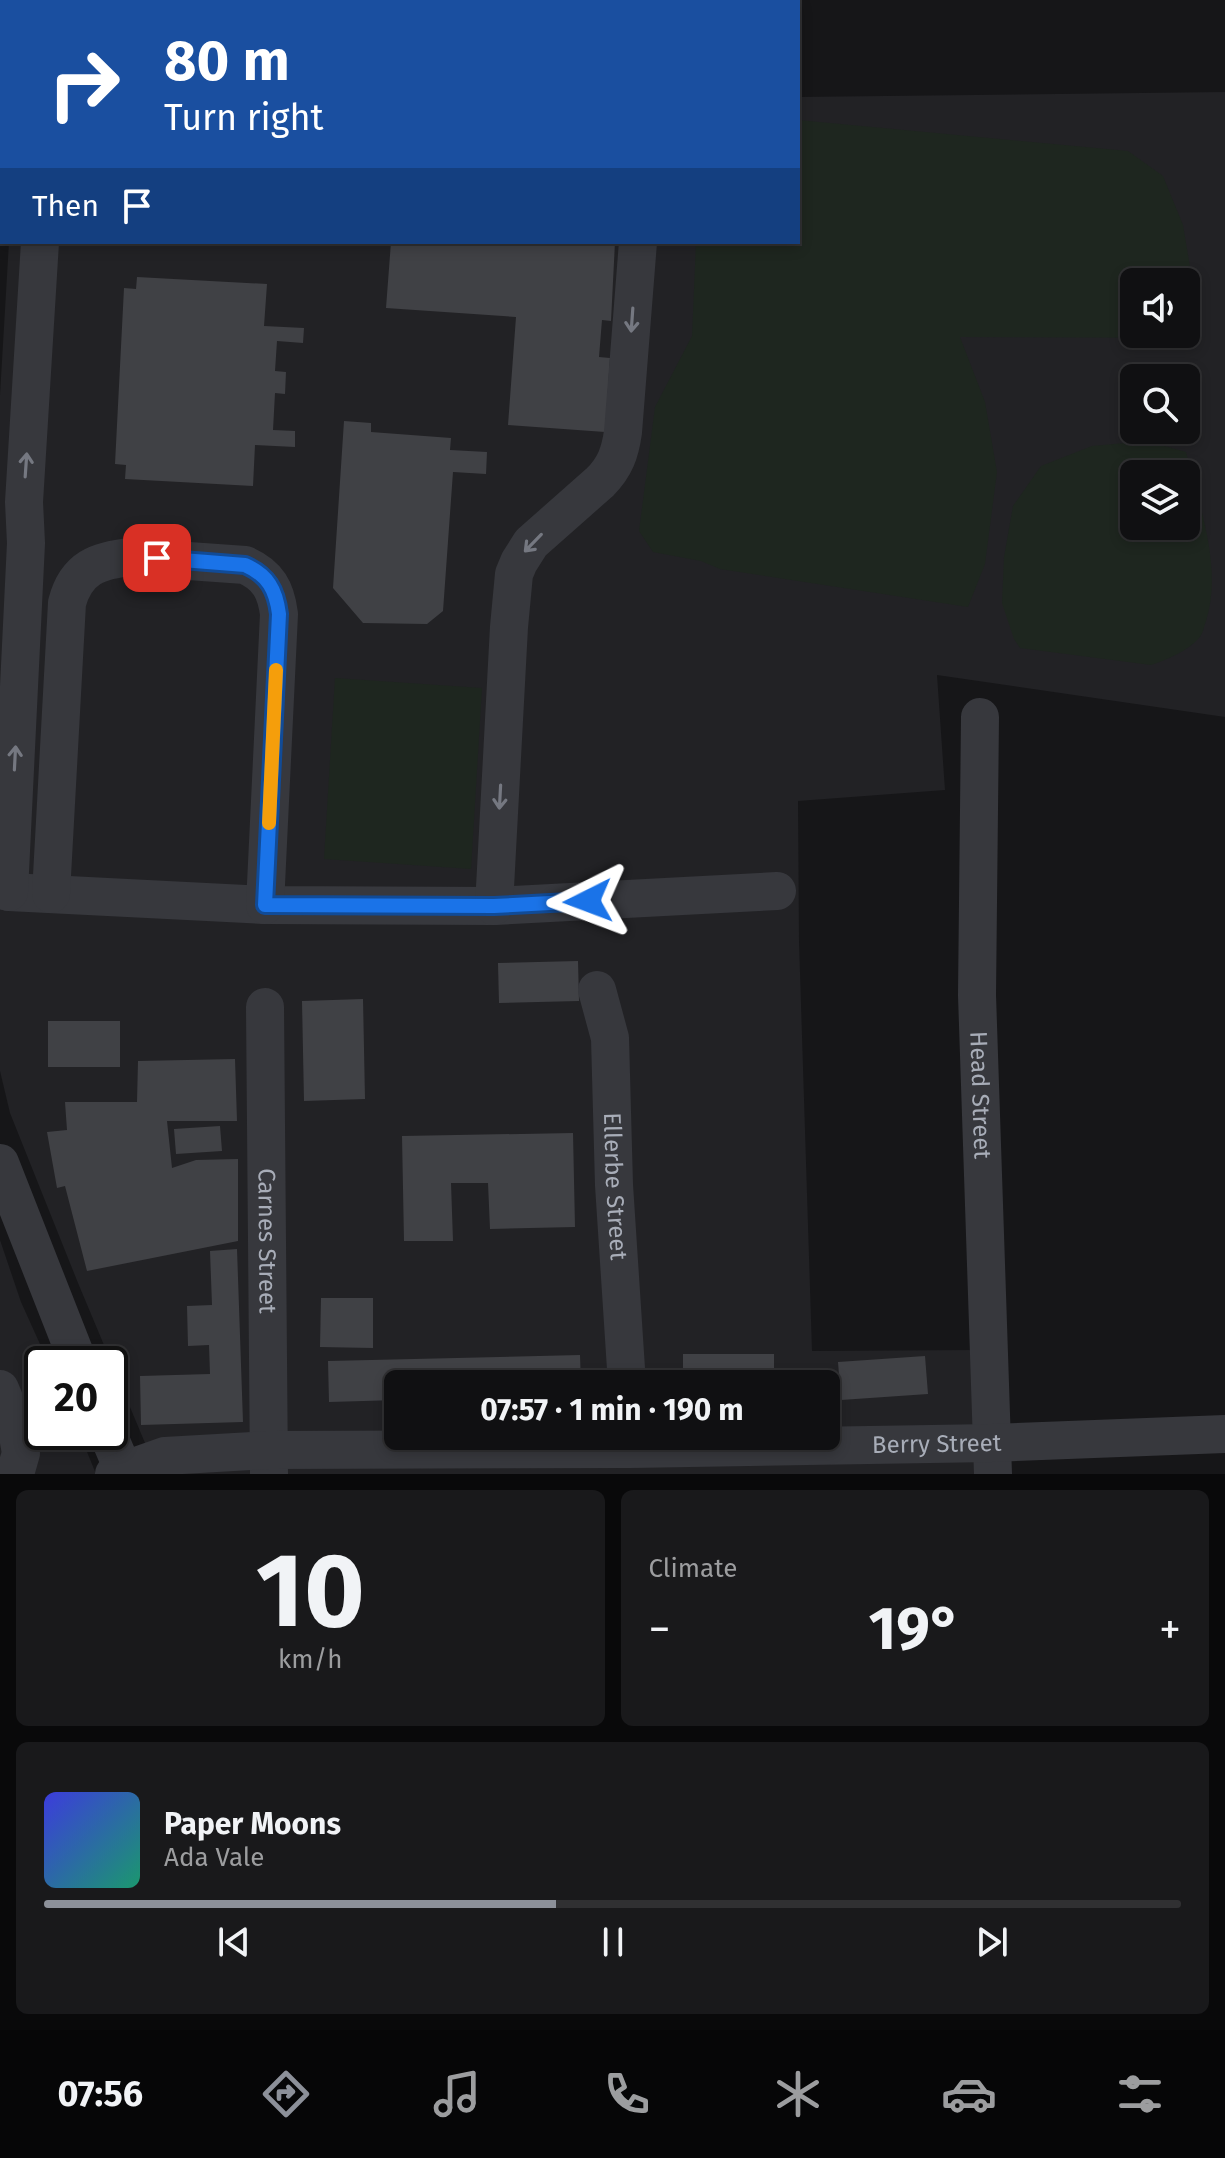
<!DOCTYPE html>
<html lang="en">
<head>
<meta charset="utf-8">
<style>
	body { margin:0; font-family:"Fira Sans",sans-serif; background:#19191b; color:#f1f3f6; height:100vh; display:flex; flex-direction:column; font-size:30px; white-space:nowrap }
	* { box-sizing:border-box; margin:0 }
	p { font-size:26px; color:#9c9d9f }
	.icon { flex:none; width:44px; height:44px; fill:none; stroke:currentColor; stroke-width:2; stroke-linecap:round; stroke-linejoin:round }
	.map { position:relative; height:1474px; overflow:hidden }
	.drawer { display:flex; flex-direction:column; gap:16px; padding:16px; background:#09090a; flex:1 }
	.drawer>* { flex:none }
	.hud { position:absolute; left:0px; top:0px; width:800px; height:244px; box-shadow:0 4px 12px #0003,0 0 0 2px #303032; background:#1a4fa0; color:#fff; overflow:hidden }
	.fabs { position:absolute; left:1120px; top:268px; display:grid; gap:16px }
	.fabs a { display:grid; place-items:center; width:80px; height:80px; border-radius:12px; background:#101012; box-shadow:0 4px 12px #0003,0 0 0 2px #303032; font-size:40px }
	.speed { position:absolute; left:24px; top:1346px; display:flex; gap:16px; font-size:40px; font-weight:700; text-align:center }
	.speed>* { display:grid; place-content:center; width:104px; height:104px; border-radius:50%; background:#101012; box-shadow:0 4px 12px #0003,0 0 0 2px #303032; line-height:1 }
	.speed .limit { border:4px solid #111; border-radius:12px; background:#fff; color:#111 }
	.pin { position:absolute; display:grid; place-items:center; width:68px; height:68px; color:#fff; margin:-34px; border-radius:16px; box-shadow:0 4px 12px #0006 }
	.me { position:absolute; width:88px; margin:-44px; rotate:267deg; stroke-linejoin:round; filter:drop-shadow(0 0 6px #0008) }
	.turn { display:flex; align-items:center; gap:28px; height:168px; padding:0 32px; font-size:36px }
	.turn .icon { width:104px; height:104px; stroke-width:2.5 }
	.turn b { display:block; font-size:56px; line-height:68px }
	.then { display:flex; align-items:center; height:76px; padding:0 32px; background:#0003; gap:16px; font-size:30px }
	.big { font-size:60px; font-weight:700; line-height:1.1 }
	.drawer .card { flex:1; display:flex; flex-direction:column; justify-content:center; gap:12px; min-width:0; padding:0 28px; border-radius:12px; background:#19191b }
	.drawer .dial { align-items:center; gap:0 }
	.dial b { font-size:104px; line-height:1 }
	.song { display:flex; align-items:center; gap:24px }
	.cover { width:96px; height:96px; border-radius:12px; background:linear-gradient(135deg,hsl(240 70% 55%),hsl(160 70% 35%)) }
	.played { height:8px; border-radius:4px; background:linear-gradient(90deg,#8c9099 45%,#303032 45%) }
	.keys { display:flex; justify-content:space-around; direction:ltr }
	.heat { display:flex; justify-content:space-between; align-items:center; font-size:44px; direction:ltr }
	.drawer .tiles { flex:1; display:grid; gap:16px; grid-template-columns:1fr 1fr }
	.card:last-child { grid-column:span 2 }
	.trip { position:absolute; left:384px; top:1370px; width:456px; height:80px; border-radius:12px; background:#101012; box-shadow:0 4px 12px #0003,0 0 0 2px #303032; font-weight:700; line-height:80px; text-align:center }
	.tab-bar { display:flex; height:128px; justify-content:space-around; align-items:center; background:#060607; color:#9c9d9f }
	.tab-bar .icon { width:56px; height:56px }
	.tab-bar .active { color:#8c9099 }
	.tab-bar b { font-size:36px; color:#f1f3f6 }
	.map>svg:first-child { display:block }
	.built { fill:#222225; fill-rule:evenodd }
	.green { fill:#1e261f; fill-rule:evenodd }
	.building { fill:#404145 }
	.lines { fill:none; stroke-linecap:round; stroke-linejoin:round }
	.minor { stroke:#37383d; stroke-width:38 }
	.oneway { stroke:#757881 }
	.route-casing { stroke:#114b97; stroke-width:20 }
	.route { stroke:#1a73e8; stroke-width:14 }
	.slow { stroke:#f59e0b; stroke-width:14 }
	.labels { text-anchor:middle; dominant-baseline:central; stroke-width:7; stroke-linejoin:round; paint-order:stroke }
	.street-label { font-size:24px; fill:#a8adb8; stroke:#111113 }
</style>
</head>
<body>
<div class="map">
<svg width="1225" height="1474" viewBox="0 0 1225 1474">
	<rect width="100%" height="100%" fill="#161618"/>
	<g class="built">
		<rect x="19" y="0" width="606" height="2"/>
		<path d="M1225,92V717L937,675L945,790L798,801L799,941L812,1351L976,1350L977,1474H158L78,1283L10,1113L0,1071V395L9,242H798V97ZM1134,282H1186V334H1134ZM1134,378H1186V430H1134ZM1134,474H1186V526H1134ZM398,1384H826V1436H398Z"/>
		<polygon points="0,1240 21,1302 49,1364 42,1364 42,1432 79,1432 96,1474 0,1474"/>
	</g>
	<g class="green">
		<path d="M798,120L1128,151L1163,176L1183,225L1202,338L960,337L985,402L997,472L985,564L968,607L720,569L701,561L653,552L639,531L655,407L692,336L696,242H798ZM1134,282H1186V334H1134Z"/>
		<path d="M1147,441L1186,452C1199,506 1223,567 1206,621C1204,626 1203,634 1199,638C1188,651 1166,660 1151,665L1020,648L1014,639L1002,603L1004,557L1013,506L1041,466L1092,446ZM1186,474V526H1134V474Z"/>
		<polygon points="335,678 482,688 471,869 324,859"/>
	</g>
	<g class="building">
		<polygon points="391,242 615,242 611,321 602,320 599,357 610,358 605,432 508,425 516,317 386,308"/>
		<polygon points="137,277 267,284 264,326 304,328 303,343 277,341 275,371 286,372 285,394 275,393 273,430 295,431 295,447 255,445 253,486 125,479 126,465 115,464 124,288 136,289"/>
		<polygon points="344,421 371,423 371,432 451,438 450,450 487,452 486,474 453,472 443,611 427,624 363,623 333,588"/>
		<polygon points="578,961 579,1001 499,1003 498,963"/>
		<polygon points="363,999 365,1099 304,1101 302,1001"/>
		<rect x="48" y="1021" width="72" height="46"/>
		<polygon points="235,1059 237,1121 167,1121 172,1168 196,1160 238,1159 238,1241 87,1271 65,1186 57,1188 47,1132 67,1130 65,1102 137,1102 138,1061"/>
		<polygon points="220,1126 222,1151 176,1154 174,1129"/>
		<polygon points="573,1133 575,1227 490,1229 488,1183 451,1183 453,1241 404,1241 402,1136"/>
		<polygon points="237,1249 243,1422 141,1425 140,1376 210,1374 209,1345 188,1346 187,1306 212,1305 210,1251"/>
		<polygon points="321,1298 373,1298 373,1348 320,1347"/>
		<rect x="683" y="1354" width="91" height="30"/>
		<polygon points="580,1355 581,1384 398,1384 398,1400 329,1402 328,1361"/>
		<polygon points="925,1356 928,1394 841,1400 838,1362"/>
	</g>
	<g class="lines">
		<g class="minor">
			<polyline points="597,0 598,2"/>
			<polyline points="54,2 54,0"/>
			<path id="s1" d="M980,717L977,995L993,1474"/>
			<polyline points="0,890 9,892 265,905 494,906 777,891"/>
			<polyline points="9,892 26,543 24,502 40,242"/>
			<path d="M51,894L67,603C76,568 98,560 132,557L245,565C268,575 276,590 279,614L265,905"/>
			<path d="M494,906L509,627L514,574L519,562L531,543L600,482C615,467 620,453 623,432L638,242"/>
			<path id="s2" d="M597,990L610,1038L614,1185L627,1384"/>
			<path id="s3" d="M265,1007L269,1474"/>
			<polyline points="0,1163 79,1364"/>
			<polyline points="0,1389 17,1430 21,1453 15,1474"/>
			<polyline points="107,1432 125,1474"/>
			<path id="s4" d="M114,1474L165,1456L268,1450L631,1449L992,1443L1225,1434"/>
		</g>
	</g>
	<defs><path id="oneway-shaft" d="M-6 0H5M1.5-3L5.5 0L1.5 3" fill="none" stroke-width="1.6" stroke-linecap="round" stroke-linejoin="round" transform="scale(2)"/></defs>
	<g class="oneway">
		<use href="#oneway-shaft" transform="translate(632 320) rotate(94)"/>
		<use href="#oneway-shaft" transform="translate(26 465) rotate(-86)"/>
		<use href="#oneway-shaft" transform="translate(533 543) rotate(134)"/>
		<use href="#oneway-shaft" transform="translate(15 758) rotate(-87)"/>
		<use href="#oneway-shaft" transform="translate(500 797) rotate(93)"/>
	</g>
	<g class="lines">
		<defs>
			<path id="route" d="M157,558L245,565C268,575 276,590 279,614L265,905L494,906L588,901"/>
		</defs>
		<use href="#route" class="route-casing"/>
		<use href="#route" class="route"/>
		<polyline class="slow" points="269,823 276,670"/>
	</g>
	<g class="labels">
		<g class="street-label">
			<text stroke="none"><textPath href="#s1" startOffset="378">Head Street</textPath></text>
			<text stroke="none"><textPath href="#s2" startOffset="198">Ellerbe Street</textPath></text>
			<text stroke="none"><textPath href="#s3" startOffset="234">Carnes Street</textPath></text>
			<text stroke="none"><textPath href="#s4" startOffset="826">Berry Street</textPath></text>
		</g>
	</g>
</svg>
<div class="fabs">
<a><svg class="icon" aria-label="sound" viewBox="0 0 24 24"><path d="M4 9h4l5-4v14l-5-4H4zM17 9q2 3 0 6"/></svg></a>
<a><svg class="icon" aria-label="search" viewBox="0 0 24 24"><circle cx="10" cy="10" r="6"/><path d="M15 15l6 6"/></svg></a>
<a><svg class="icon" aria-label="layers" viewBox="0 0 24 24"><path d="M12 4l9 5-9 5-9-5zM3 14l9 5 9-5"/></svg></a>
</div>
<div class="speed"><div class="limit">20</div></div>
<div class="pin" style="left:157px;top:558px;background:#d93025"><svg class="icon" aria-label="arrive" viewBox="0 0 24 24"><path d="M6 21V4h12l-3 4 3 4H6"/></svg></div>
<svg class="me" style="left:588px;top:901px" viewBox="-20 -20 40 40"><path d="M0-17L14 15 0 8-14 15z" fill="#1a73e8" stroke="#fff" stroke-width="4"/></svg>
<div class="trip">07:57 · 1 min · 190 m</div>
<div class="hud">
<div class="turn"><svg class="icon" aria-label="right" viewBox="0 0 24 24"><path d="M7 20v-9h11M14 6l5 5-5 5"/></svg><div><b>80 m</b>Turn right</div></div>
<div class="then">Then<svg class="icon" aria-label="arrive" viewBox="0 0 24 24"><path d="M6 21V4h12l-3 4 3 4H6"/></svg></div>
</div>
</div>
<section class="drawer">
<div class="tiles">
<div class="card dial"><b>10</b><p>km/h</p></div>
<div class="card"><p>Climate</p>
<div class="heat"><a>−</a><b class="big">19°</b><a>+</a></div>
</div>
<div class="card">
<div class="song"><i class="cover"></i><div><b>Paper Moons</b><p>Ada Vale</p></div></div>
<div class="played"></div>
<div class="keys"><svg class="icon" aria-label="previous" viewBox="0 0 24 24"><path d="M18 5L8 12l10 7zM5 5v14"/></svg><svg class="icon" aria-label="pause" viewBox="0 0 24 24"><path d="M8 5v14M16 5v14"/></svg><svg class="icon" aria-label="next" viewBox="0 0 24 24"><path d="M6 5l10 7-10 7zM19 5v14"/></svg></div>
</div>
</div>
</section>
<nav class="tab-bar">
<b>07:56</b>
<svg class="icon active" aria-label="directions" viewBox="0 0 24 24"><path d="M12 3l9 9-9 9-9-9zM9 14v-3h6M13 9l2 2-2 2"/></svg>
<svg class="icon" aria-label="music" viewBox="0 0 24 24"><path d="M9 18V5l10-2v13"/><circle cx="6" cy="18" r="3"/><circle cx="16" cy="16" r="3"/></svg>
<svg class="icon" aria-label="phone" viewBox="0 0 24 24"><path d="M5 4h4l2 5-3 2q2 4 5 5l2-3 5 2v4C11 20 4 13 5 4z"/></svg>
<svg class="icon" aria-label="climate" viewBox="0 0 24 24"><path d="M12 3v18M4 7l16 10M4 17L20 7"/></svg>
<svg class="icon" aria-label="car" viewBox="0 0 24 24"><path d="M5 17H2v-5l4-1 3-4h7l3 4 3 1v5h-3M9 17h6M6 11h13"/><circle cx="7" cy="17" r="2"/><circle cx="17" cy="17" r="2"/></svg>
<svg class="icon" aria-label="filters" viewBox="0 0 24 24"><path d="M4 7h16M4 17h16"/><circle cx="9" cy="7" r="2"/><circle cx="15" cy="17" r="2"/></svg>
</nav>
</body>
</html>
